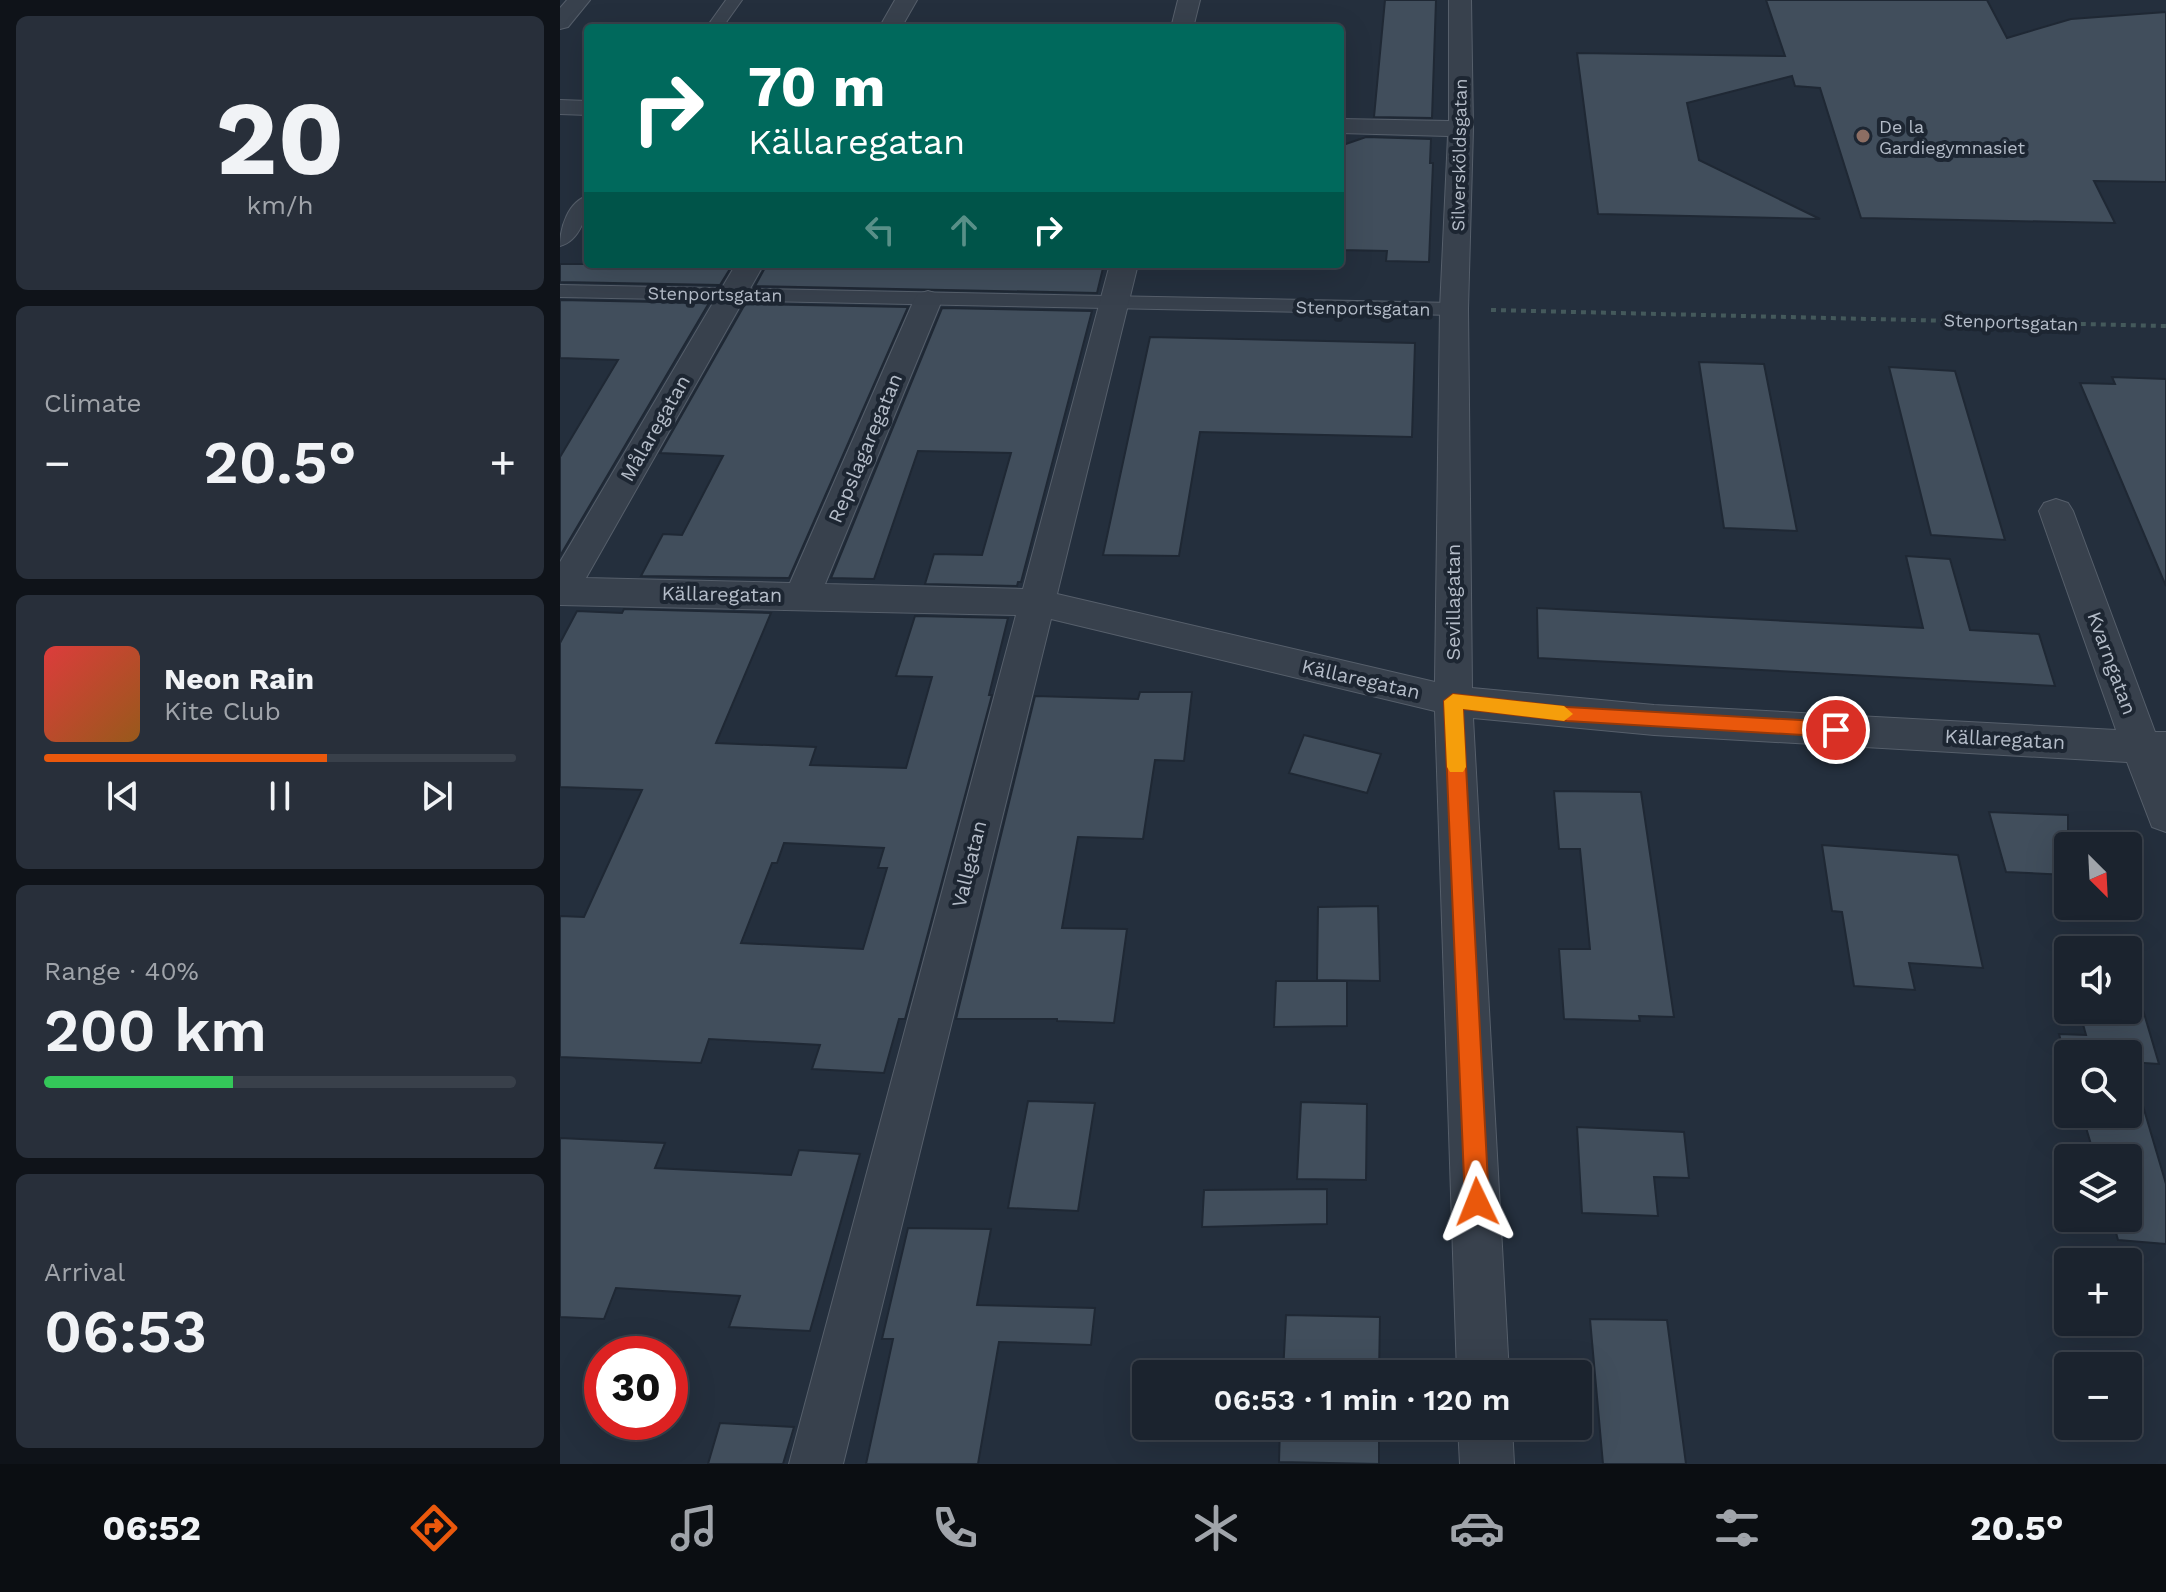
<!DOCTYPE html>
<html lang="en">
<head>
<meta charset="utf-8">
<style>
	body { margin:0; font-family:"Work Sans",sans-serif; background:#282f3a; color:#f1f3f6; height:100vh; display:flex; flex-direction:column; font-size:30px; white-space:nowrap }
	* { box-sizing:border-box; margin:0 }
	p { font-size:26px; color:#a0a4aa }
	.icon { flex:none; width:44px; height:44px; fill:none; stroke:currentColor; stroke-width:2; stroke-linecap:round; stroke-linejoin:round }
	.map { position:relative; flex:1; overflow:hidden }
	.details { display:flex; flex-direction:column; gap:16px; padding:16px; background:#0f1319; width:560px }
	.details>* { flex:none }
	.hud { position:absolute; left:24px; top:24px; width:760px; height:244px; border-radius:8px; box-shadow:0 8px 32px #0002,0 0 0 2px #39404a; background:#00695c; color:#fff; overflow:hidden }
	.needle { width:52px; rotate:156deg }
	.tools { position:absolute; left:1494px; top:832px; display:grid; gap:16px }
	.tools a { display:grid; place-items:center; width:88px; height:88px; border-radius:8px; background:#1b232e; box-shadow:0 8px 32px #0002,0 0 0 2px #39404a; font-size:40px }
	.speed { position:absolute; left:24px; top:1336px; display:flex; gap:16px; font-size:40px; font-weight:700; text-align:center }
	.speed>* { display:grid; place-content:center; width:104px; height:104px; border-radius:50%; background:#1b232e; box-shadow:0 8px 32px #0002,0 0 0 2px #39404a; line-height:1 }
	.speed .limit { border:12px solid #d22; background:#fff; color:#111 }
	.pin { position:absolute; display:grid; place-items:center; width:68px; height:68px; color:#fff; margin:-34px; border:4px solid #fff; border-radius:50%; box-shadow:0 2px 8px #0007 }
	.me { position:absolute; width:88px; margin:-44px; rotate:358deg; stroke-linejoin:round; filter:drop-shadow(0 0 6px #0008) }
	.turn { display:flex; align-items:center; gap:28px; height:168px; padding:0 32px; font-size:36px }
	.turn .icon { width:104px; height:104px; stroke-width:2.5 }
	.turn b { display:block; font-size:56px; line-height:68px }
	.lanes { display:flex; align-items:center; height:76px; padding:0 32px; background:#0003; justify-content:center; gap:40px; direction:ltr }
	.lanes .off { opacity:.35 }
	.big { font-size:60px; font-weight:600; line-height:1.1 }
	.details .card { flex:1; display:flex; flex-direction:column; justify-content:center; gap:12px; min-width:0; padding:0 28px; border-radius:12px; background:#282f3a }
	.details .dial { align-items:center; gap:0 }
	.dial b { font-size:104px; line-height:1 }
	.song { display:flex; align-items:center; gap:24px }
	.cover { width:96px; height:96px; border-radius:12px; background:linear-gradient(135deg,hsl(0 70% 55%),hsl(30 70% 35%)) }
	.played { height:8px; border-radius:4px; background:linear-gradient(90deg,#ea580c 60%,#39404a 60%) }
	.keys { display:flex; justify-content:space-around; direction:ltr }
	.heat { display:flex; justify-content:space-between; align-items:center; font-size:44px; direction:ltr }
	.charge { height:12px; border-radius:6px; background:linear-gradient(90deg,#34c759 40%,#39404a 0) }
	.trip { position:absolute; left:572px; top:1360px; width:460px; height:80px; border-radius:8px; background:#1b232e; box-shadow:0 8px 32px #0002,0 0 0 2px #39404a; font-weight:600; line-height:80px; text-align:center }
	.tabs { display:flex; height:128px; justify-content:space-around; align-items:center; background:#0b0e12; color:#a0a4aa }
	.tabs .icon { width:56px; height:56px }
	.tabs .active { color:#ea580c }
	.tabs b { font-size:36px; color:#f1f3f6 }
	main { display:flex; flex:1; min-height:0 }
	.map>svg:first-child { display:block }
	.building { fill:#414e5c; stroke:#1f2834; stroke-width:2; fill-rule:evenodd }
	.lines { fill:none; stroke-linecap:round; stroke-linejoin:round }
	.pedestrian-casing { stroke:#565f6b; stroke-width:2 }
	.minor-casing { stroke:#565f6b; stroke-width:2 }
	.path { stroke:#44595b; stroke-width:4; stroke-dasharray:5 5; stroke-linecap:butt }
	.pedestrian { fill:#38414d; fill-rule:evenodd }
	.minor { fill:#38414d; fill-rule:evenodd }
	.route { fill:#ea580c; stroke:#983908; stroke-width:2 }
	.slow { fill:#f59e0b }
	.education-dot { fill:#8d6e63; stroke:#1d2632; stroke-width:3 }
	.labels { text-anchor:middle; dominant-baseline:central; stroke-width:8; stroke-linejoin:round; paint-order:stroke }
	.far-poi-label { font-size:18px; fill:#b4bcc8; stroke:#1d2632; text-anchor:start }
	.far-street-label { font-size:18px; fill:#b4bcc8; stroke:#1d2632 }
	.street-label { font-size:20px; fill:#b4bcc8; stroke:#1d2632 }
</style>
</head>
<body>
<main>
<section class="details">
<div class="card dial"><b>20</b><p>km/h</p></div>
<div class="card"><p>Climate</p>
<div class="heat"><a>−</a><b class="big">20.5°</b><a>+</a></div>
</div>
<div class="card">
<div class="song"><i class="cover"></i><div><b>Neon Rain</b><p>Kite Club</p></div></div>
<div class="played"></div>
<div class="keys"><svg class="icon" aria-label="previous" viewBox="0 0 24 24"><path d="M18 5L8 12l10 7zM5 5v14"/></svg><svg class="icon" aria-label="pause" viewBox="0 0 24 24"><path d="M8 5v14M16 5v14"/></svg><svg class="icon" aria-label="next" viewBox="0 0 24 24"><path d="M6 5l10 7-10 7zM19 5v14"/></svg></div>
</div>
<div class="card"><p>Range · 40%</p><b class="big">200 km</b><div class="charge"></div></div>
<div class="card"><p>Arrival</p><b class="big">06:53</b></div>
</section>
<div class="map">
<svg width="1606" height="1464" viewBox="0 0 1606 1464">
	<rect width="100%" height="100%" fill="#242f3d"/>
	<g class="building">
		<polygon points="825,0 876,0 872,118 814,117"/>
		<polygon points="1206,0 1427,0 1447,38 1511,19 1606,12 1606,182 1534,181 1555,223 1301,218 1260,88 1235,86 1232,76 1127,103 1139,160 1260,219 1038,214 1017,53 1225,56"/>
		<polygon points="806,137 871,139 870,163 873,163 869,262 826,261 827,251 780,250 780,146"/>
		<polygon points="0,264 173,264 160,285 0,282"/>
		<polygon points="207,264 544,264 537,293 195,286"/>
		<polygon points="0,300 149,303 0,556 0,457 58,360 0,358"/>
		<polygon points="185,304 348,307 229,578 81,576 103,534 122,535 163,456 100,453"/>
		<polygon points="382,308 532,311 461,582 458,582 457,586 365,584 374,554 422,555 451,453 358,451 314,579 271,578"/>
		<polygon points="590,337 855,343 852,437 640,432 619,556 543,555"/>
		<polygon points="1139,362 1204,364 1237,531 1164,528"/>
		<polygon points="1329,367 1395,371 1445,540 1371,535"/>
		<polygon points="1552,377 1606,379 1606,586 1520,383 1555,384"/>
		<polygon points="1346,556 1390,559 1410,630 1479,634 1495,686 978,658 977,608 1363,628"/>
		<path d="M64,609L211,613L156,743L256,747L250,765L346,768L372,677L336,676L355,616L448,618L429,695H432L345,1019H339L324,1073L252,1069L260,1045L149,1039L141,1063L0,1057V916L24,917L82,790L0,787V643L17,611L62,613ZM224,843L324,848L318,868H327L303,949L181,943L212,863H217Z"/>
		<polygon points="580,692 632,692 624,761 595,760 583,839 518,837 502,928 567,929 554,1023 497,1021 497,1019 396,1019 475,696 578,699"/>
		<polygon points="744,735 821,754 807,793 729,773"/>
		<polygon points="994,791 1081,792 1114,1017 1079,1016 1080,1021 1004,1019 999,949 1030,949 1020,849 999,849"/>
		<polygon points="1429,812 1508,815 1508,875 1446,872"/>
		<polygon points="1262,845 1398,855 1423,968 1349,963 1355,990 1294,986 1282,912 1272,911"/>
		<polygon points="818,906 820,981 757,980 758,907"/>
		<polygon points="716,981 787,981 787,1026 714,1027"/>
		<polygon points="1519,1010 1583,1010 1599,1064 1570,1062 1606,1184 1606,1244 1558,1240 1552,1218 1568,1218 1568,1158 1535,1158 1522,1114 1568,1114 1568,1054 1508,1054 1508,1067 1499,1034 1526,1035"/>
		<polygon points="468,1101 535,1103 518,1211 448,1208"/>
		<polygon points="741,1102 807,1104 806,1180 737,1179"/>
		<polygon points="1017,1127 1124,1132 1129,1178 1094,1177 1098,1216 1022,1213"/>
		<polygon points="0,1138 105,1143 95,1168 231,1175 239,1150 300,1154 250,1331 169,1327 180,1296 56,1288 44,1319 0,1317"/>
		<polygon points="767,1189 767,1224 642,1227 644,1190"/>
		<polygon points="348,1228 431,1229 417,1305 535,1308 531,1345 439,1342 418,1464 306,1464 333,1339 322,1339"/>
		<polygon points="726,1315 820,1317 819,1374 723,1374"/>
		<polygon points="1030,1319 1107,1320 1126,1464 1043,1464"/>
		<polygon points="160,1423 234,1427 223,1464 148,1464"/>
		<polygon points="720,1426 819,1426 819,1464 719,1462"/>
	</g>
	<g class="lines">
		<defs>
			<g id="pedestrian">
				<polygon points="166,0 182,0 162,28 146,28"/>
				<path d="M28,196C28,214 20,241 0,246C0,228 8,201 28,196Z"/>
				<polygon points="0,285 894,303 905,309 894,315 0,297"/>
			</g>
			<g id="minor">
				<polygon points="7,0 30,0 8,27 0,29 0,8"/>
				<polygon points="335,0 357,0 341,28 319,28"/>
				<polygon points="618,0 640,0 633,28 611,28"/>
				<polygon points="889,0 911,0 913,129 908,309 912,688 1094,705 1556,730 1479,511 1484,503 1496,499 1508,503 1513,511 1595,732 1606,732 1606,832 1592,827 1567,762 1094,735 913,718 949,1374 897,1374 875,711 491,619 283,1464 229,1464 456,615 0,605 0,562 176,264 204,264 26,578 230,583 354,300 358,294 368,291 378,294 382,300 265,584 463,589 550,264 578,264 497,594 875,682 880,309 888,136 780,133 780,119 889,121"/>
				<polygon points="0,100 28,101 28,115 0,114"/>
				<polygon points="898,1426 952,1426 954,1464 900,1464"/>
			</g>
		</defs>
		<use href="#pedestrian" class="pedestrian-casing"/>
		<use href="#minor" class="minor-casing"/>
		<polyline class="path" points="931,310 1606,326"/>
		<use href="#pedestrian" class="pedestrian"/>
		<use href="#minor" class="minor"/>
	</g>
	<polygon class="route" points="893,694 1007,707 1276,722 1285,730 1276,737 1007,721 903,709 929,1202 925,1210 917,1213 909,1210 905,1202 884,701"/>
	<polygon class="slow" points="893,694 1004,706 1013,714 1004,721 903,709 906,767 903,772 890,772 887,767 884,701"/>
	<circle class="education-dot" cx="1303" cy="136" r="8"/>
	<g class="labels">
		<g class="far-poi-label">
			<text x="1319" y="126">De la<tspan x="1319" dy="21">Gardiegymnasiet</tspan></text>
		</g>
		<g class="far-street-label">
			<text transform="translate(899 155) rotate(-89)">Silversköldsgatan</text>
			<text transform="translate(155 294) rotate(1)">Stenportsgatan</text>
			<text transform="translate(803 308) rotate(1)">Stenportsgatan</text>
			<text transform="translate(1451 322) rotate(2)">Stenportsgatan</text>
		</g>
		<g class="street-label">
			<text transform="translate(95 428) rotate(-60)">Målaregatan</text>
			<text transform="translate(305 448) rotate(-67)">Repslagaregatan</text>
			<text transform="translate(162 594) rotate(1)">Källaregatan</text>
			<text transform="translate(893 602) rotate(-90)">Sevillagatan</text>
			<text transform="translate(1552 663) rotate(70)">Kvarngatan</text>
			<text transform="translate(801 679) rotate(13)">Källaregatan</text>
			<text transform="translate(1445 739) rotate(3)">Källaregatan</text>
			<text transform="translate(409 864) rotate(-76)">Vallgatan</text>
		</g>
	</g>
</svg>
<div class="tools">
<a><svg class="needle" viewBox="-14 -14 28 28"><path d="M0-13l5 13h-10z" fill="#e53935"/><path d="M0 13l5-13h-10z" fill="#a0a4aa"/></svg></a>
<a><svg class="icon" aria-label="sound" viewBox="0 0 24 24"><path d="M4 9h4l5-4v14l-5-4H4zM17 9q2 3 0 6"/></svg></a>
<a><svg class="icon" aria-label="search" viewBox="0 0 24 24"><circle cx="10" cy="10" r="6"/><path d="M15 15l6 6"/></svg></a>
<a><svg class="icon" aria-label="layers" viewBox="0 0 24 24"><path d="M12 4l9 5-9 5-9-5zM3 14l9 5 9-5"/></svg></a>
<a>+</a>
<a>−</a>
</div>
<div class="speed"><div class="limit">30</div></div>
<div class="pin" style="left:1276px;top:730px;background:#d93025"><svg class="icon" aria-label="arrive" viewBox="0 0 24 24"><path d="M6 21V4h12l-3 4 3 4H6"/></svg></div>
<svg class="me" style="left:917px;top:1202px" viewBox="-20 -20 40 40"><path d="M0-17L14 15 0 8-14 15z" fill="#ea580c" stroke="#fff" stroke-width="4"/></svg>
<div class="trip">06:53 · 1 min · 120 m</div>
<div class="hud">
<div class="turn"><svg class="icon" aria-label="right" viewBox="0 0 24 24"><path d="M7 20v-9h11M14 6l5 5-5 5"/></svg><div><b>70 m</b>Källaregatan</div></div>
<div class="lanes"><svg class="icon off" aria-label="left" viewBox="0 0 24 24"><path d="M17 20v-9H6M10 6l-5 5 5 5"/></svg><svg class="icon off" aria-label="ahead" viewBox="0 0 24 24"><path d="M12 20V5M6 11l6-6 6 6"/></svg><svg class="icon" aria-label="right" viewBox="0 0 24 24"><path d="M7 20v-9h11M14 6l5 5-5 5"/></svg></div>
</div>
</div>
</main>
<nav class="tabs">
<b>06:52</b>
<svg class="icon active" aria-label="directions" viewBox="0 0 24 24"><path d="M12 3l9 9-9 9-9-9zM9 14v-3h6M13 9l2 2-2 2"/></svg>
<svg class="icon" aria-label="music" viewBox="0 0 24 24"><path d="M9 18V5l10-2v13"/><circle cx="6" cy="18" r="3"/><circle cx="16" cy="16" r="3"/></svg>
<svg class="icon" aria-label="phone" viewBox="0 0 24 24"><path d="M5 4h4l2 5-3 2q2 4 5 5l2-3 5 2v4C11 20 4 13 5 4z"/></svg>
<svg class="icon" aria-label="climate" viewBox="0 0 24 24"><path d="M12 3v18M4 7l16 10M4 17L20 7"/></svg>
<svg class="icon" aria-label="car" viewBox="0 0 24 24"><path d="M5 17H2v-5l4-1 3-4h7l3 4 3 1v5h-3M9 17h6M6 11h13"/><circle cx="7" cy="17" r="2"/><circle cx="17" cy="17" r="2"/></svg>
<svg class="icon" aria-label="filters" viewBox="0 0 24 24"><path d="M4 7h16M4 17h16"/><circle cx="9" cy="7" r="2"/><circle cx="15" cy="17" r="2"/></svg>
<b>20.5°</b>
</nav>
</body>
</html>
